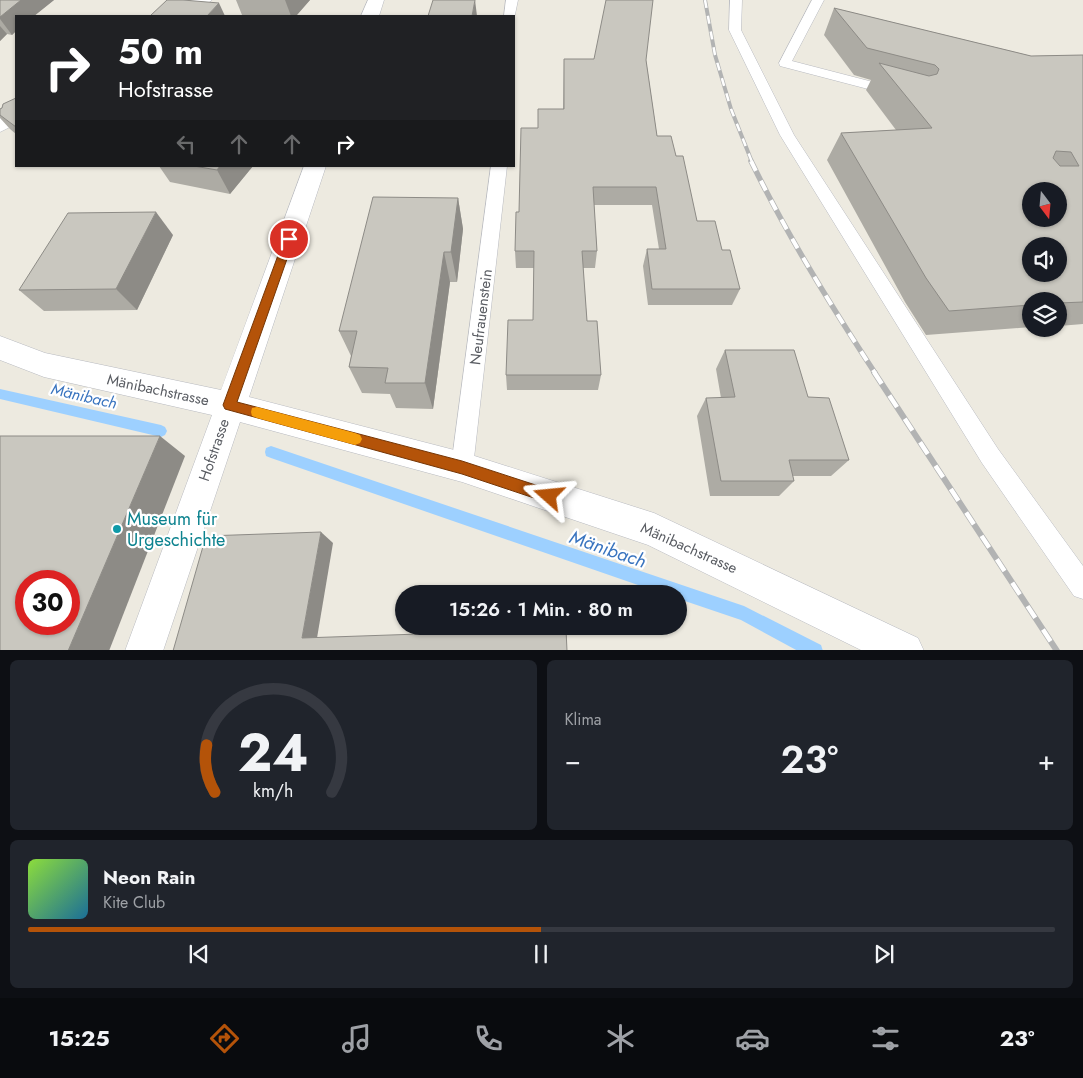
<!DOCTYPE html>
<html lang="de">
<head>
<meta charset="utf-8">
<style>
	body { margin:0; font-family:Jost,sans-serif; background:#20242c; color:#f1f3f6; height:100vh; display:flex; flex-direction:column; font-size:19px; white-space:nowrap }
	* { box-sizing:border-box; margin:0 }
	p { font-size:16px; color:#9ea1a6 }
	.icon { flex:none; width:28px; height:28px; fill:none; stroke:currentColor; stroke-width:2; stroke-linecap:round; stroke-linejoin:round }
	.map { position:relative; height:650px; overflow:hidden }
	.drawer { display:flex; flex-direction:column; gap:10px; padding:10px; background:#0d0f14; flex:1 }
	.drawer>* { flex:none }
	.top-card { position:absolute; left:15px; top:15px; width:500px; height:152px; border-radius:0px; box-shadow:0 1px 4px #0004; background:#202124; color:#fff; overflow:hidden }
	.needle { width:32px; rotate:164deg }
	.buttons { position:absolute; left:1022px; top:182px; display:grid; gap:10px }
	.buttons a { display:grid; place-items:center; width:45px; height:45px; border-radius:50%; background:#171b24; box-shadow:0 1px 4px #0004; font-size:25px }
	.speed { position:absolute; left:15px; top:570px; display:flex; gap:10px; font-size:25px; font-weight:700; text-align:center }
	.speed>* { display:grid; place-content:center; width:65px; height:65px; border-radius:50%; background:#171b24; box-shadow:0 1px 4px #0004; line-height:1 }
	.speed .limit { border:8px solid #d22; background:#fff; color:#111 }
	.pin { position:absolute; display:grid; place-items:center; width:42px; height:42px; color:#fff; margin:-21px; border:2px solid #fff; border-radius:50%; box-shadow:0 1px 5px #0007 }
	.me { position:absolute; width:55px; margin:-28px; rotate:288deg; stroke-linejoin:round; filter:drop-shadow(0 0 4px #0008) }
	.turn { display:flex; align-items:center; gap:18px; height:105px; padding:0 20px; font-size:22px }
	.turn .icon { width:65px; height:65px; stroke-width:2.5 }
	.turn b { display:block; font-size:35px; line-height:42px }
	.lanes { display:flex; align-items:center; height:48px; padding:0 20px; background:#0003; justify-content:center; gap:25px; direction:ltr }
	.lanes .off { opacity:.35 }
	.big { font-size:38px; font-weight:600; line-height:1.1 }
	.drawer .tile { flex:1; display:flex; flex-direction:column; justify-content:center; gap:8px; min-width:0; padding:0 18px; border-radius:8px; background:#20242c }
	.drawer .dial { align-items:center; gap:0 }
	.dial svg { height:130px; overflow:visible; fill:none; stroke:#363941; stroke-width:7; stroke-linecap:round; text-anchor:middle }
	.dial text { fill:#f1f3f6; stroke:none }
	.song { display:flex; align-items:center; gap:15px }
	.cover { width:60px; height:60px; border-radius:8px; background:linear-gradient(135deg,hsl(90 70% 55%),hsl(200 70% 35%)) }
	.played { height:5px; border-radius:2px; background:linear-gradient(90deg,#b45309 50%,#363941 50%) }
	.keys { display:flex; justify-content:space-around; direction:ltr }
	.heat { display:flex; justify-content:space-between; align-items:center; font-size:28px; direction:ltr }
	.drawer .tiles { flex:1; display:grid; gap:10px; grid-template-columns:1fr 1fr }
	.tile:last-child { grid-column:span 2 }
	.trip { position:absolute; left:395px; top:585px; width:292px; height:50px; border-radius:25px; background:#171b24; box-shadow:0 1px 4px #0004; font-weight:600; line-height:50px; text-align:center }
	.menu { display:flex; height:80px; justify-content:space-around; align-items:center; background:#090b0e; color:#9ea1a6 }
	.menu .icon { width:35px; height:35px }
	.menu .active { color:#b45309 }
	.menu b { font-size:22px; color:#f1f3f6 }
	.map>svg:first-child { display:block }
	.lines { fill:none; stroke-linecap:round; stroke-linejoin:round }
	.stream { fill:#9dd0ff; fill-rule:evenodd }
	.lane-casing { stroke:#b8bac0; stroke-width:1 }
	.street-casing { stroke:#b8bac0; stroke-width:1 }
	.lane { fill:#fff; fill-rule:evenodd }
	.street { fill:#fff; fill-rule:evenodd }
	.rail-far2-casing { stroke:#b2b3b3; stroke-width:4 }
	.rail-far1-casing { stroke:#b2b3b3; stroke-width:5.5 }
	.rail-casing { stroke:#b2b3b3; stroke-width:6 }
	.rail-far2 { stroke:#fff; stroke-width:2.5; stroke-dasharray:8; stroke-linecap:butt }
	.rail-far1 { stroke:#fff; stroke-width:4; stroke-dasharray:11; stroke-linecap:butt }
	.rail { stroke:#fff; stroke-width:4.5; stroke-dasharray:14; stroke-linecap:butt }
	.wall { fill:#adaba4 }
	.shaded-wall { fill:#8d8b86 }
	.building { fill:#c9c7bf; stroke:#8d8b86; fill-rule:evenodd }
	.route { fill:#b45309; stroke:#753606 }
	.slow { fill:#f59e0b }
	.culture-dot { fill:#0f9aa8; stroke:#fff; stroke-width:2 }
	.labels { text-anchor:middle; dominant-baseline:central; stroke-width:4.5; stroke-linejoin:round; paint-order:stroke }
	.street-label { font-size:15px; fill:#595c62; stroke:#fff }
	.water-label { font-size:16px; font-style:italic; fill:#3974bf; stroke:#fff }
	.near-culture-label { font-size:18px; fill:#0d838f; stroke:#fff; text-anchor:start }
	.near-water-label { font-size:19px; font-style:italic; fill:#3974bf; stroke:#fff }
</style>
</head>
<body>
<div class="map">
<svg width="1083" height="651" viewBox="0 0 1083 651">
	<rect width="100%" height="100%" fill="#edeae0"/>
	<g class="lines">
		<g class="stream">
			<polygon points="0,389 161,425 165,427 167,431 165,435 161,437 0,399"/>
			<polygon points="271,446 744,606 821,645 823,651 798,651 741,620 679,599 679,594 664,594 271,458 266,456 265,452 266,448"/>
		</g>
		<defs>
			<g id="lane">
				<polygon points="506,0 518,0 514,19 514,16 504,16"/>
				<polygon points="730,0 742,0 741,30 794,135 998,449 1083,566 1083,599 1074,596 982,463 780,135 729,30"/>
				<polygon points="812,0 824,0 792,61 896,88 898,91 896,94 891,95 780,66 779,63"/>
				<polygon points="491,166 507,166 473,467 470,474 462,477 454,474 451,467"/>
			</g>
			<g id="street">
				<polygon points="192,0 212,0 190,16 170,16 173,12"/>
				<polygon points="368,0 384,0 379,16 361,16"/>
				<polygon points="16,109 16,124 0,132 0,116"/>
				<polygon points="304,166 326,166 249,397 462,452 654,513 918,638 924,651 863,651 648,545 462,482 240,422 163,651 125,651 212,415 44,377 0,360 0,336 45,353 221,390"/>
			</g>
		</defs>
		<use href="#lane" class="lane-casing"/>
		<use href="#street" class="street-casing"/>
		<use href="#lane" class="lane"/>
		<use href="#street" class="street"/>
		<defs>
			<polyline id="rail-far2" points="705,0 715,55 731,109 752,162"/>
			<path id="rail-far1" d="M751,161C787,235 830,304 875,373"/>
			<polyline id="rail" points="874,372 1057,651"/>
		</defs>
		<use href="#rail-far2" class="rail-far2-casing"/>
		<use href="#rail-far1" class="rail-far1-casing"/>
		<use href="#rail" class="rail-casing"/>
		<use href="#rail-far2" class="rail-far2"/>
		<use href="#rail-far1" class="rail-far1"/>
		<use href="#rail" class="rail"/>
	</g>
	<g class="wall">
		<polygon points="0,0 54,0 34,16 16,16 16,31 12,35 7,34 0,41"/>
		<polygon points="236,0 310,0 296,16 257,16 242,15"/>
		<polygon points="834,8 1031,56 1083,55 1083,324 1059,326 1059,301 1031,301 1031,327 926,335 905,302 827,160 841,133 896,130 866,90 871,80 854,75 824,35"/>
		<polygon points="564,59 646,60 657,136 676,156 697,221 722,250 740,289 732,305 648,305 643,266 647,249 659,249 652,205 594,205 597,251 595,268 583,268 587,321 601,375 598,390 507,390 506,375 533,320 534,268 516,268 515,251 519,212 538,128 563,109"/>
		<polygon points="16,98 16,134 10,129 0,118 0,109"/>
		<polygon points="159,166 253,166 230,194 170,182"/>
		<rect x="400" y="166" width="62" height="1"/>
		<polygon points="458,198 463,229 457,282 450,282 433,409 396,408 390,394 362,393 349,367 351,356 339,331"/>
		<polygon points="173,235 137,310 44,311 19,290"/>
		<polygon points="725,350 808,397 849,460 831,476 793,476 794,481 779,496 710,496 697,416 706,398 721,398 716,369"/>
	</g>
	<g class="shaded-wall">
		<polygon points="21,0 54,0 34,16 16,16 16,31 12,35 0,19 0,17"/>
		<polygon points="285,0 310,0 296,16 291,16"/>
		<polygon points="475,0 477,16 472,16"/>
		<polygon points="219,3 225,16 207,16"/>
		<polygon points="0,26 7,34 0,41"/>
		<polygon points="220,166 253,166 230,194 217,170"/>
		<polygon points="458,198 463,229 457,282 451,252"/>
		<polygon points="156,212 173,235 137,310 116,289"/>
		<polygon points="444,252 450,282 433,409 425,383"/>
		<polygon points="160,436 185,456 109,651 68,651"/>
		<polygon points="321,532 333,543 316,644 302,638"/>
	</g>
	<g class="building">
		<polygon points="0,0 21,0 0,17"/>
		<polygon points="167,0 183,0 219,3 207,16 150,16"/>
		<polygon points="433,0 475,0 472,16 428,16"/>
		<polygon points="606,0 653,0 646,60 657,136 671,136 676,156 683,156 697,221 715,221 722,250 730,250 740,289 652,289 647,249 666,249 656,187 593,187 597,251 582,251 587,321 597,321 601,375 506,375 508,320 533,320 534,251 515,251 516,212 519,212 521,128 538,128 538,109 564,109 564,59 594,59"/>
		<path d="M834,8L1031,56L1083,55V302L1059,303V301H1031V305L949,311L926,278L841,133L932,128L879,63L929,76L937,74L939,69L935,65L867,48ZM1056,151L1071,152L1079,166H1060L1053,158ZM1031,191H1059V219H1031ZM1031,246H1059V274H1031Z"/>
		<polygon points="16,98 16,127 0,115 0,109 2,108 3,104"/>
		<polygon points="194,166 220,166 217,170"/>
		<polygon points="373,197 458,198 451,252 444,252 425,383 385,383 388,368 349,367 357,331 339,331"/>
		<polygon points="156,212 116,289 19,290 68,213"/>
		<polygon points="725,350 794,350 808,397 829,398 849,460 789,460 794,481 721,481 706,398 735,397"/>
		<path d="M0,436H160L68,651H0ZM26,581H69V624H26Z"/>
		<polygon points="321,532 302,638 566,629 567,651 173,651 206,536"/>
	</g>
	<polygon class="route" points="289,235 294,239 237,402 462,461 554,491 556,496 554,501 549,503 462,474 225,409 223,405 284,239"/>
	<polygon class="slow" points="257,407 355,433 360,435 362,439 360,443 355,445 257,418 252,416 251,412 252,408"/>
	<circle class="culture-dot" cx="117" cy="529" r="5"/>
	<g class="labels">
		<g class="street-label">
			<text transform="translate(481 317) rotate(-83)">Neufrauenstein</text>
			<text transform="translate(158 390) rotate(12)">Mänibachstrasse</text>
			<text transform="translate(214 450) rotate(-71)">Hofstrasse</text>
			<text transform="translate(689 548) rotate(24)">Mänibachstrasse</text>
		</g>
		<g class="water-label">
			<text transform="translate(84 396) rotate(13)">Mänibach</text>
		</g>
		<g class="near-culture-label">
			<text x="127" y="519">Museum für<tspan x="127" dy="21">Urgeschichte</tspan></text>
		</g>
		<g class="near-water-label">
			<text transform="translate(608 549) rotate(19)">Mänibach</text>
		</g>
	</g>
</svg>
<div class="buttons">
<a><svg class="needle" viewBox="-14 -14 28 28"><path d="M0-13l5 13h-10z" fill="#e53935"/><path d="M0 13l5-13h-10z" fill="#9ea1a6"/></svg></a>
<a><svg class="icon" aria-label="sound" viewBox="0 0 24 24"><path d="M4 9h4l5-4v14l-5-4H4zM17 9q2 3 0 6"/></svg></a>
<a><svg class="icon" aria-label="layers" viewBox="0 0 24 24"><path d="M12 4l9 5-9 5-9-5zM3 14l9 5 9-5"/></svg></a>
</div>
<div class="speed"><div class="limit">30</div></div>
<div class="pin" style="left:289px;top:239px;background:#d93025"><svg class="icon" aria-label="arrive" viewBox="0 0 24 24"><path d="M6 21V4h12l-3 4 3 4H6"/></svg></div>
<svg class="me" style="left:549px;top:496px" viewBox="-20 -20 40 40"><path d="M0-17L14 15 0 8-14 15z" fill="#b45309" stroke="#fff" stroke-width="4"/></svg>
<div class="trip">15:26 · 1 Min. · 80 m</div>
<div class="top-card">
<div class="turn"><svg class="icon" aria-label="right" viewBox="0 0 24 24"><path d="M7 20v-9h11M14 6l5 5-5 5"/></svg><div><b>50 m</b>Hofstrasse</div></div>
<div class="lanes"><svg class="icon off" aria-label="left" viewBox="0 0 24 24"><path d="M17 20v-9H6M10 6l-5 5 5 5"/></svg><svg class="icon off" aria-label="ahead" viewBox="0 0 24 24"><path d="M12 20V5M6 11l6-6 6 6"/></svg><svg class="icon off" aria-label="ahead" viewBox="0 0 24 24"><path d="M12 20V5M6 11l6-6 6 6"/></svg><svg class="icon" aria-label="right" viewBox="0 0 24 24"><path d="M7 20v-9h11M14 6l5 5-5 5"/></svg></div>
</div>
</div>
<section class="drawer">
<div class="tiles">
<div class="tile dial"><svg viewBox="0 0 100 80">
<path d="M14 69A42 42 0 1 1 86 69"/>
<path d="M14 69A42 42 0 0 1 9 40" stroke="#b45309"/>
<text x="50" y="56" font-size="32" font-weight="700">24</text>
<text x="50" y="72" font-size="11">km/h</text>
</svg></div>
<div class="tile"><p>Klima</p>
<div class="heat"><a>−</a><b class="big">23°</b><a>+</a></div>
</div>
<div class="tile">
<div class="song"><i class="cover"></i><div><b>Neon Rain</b><p>Kite Club</p></div></div>
<div class="played"></div>
<div class="keys"><svg class="icon" aria-label="previous" viewBox="0 0 24 24"><path d="M18 5L8 12l10 7zM5 5v14"/></svg><svg class="icon" aria-label="pause" viewBox="0 0 24 24"><path d="M8 5v14M16 5v14"/></svg><svg class="icon" aria-label="next" viewBox="0 0 24 24"><path d="M6 5l10 7-10 7zM19 5v14"/></svg></div>
</div>
</div>
</section>
<nav class="menu">
<b>15:25</b>
<svg class="icon active" aria-label="directions" viewBox="0 0 24 24"><path d="M12 3l9 9-9 9-9-9zM9 14v-3h6M13 9l2 2-2 2"/></svg>
<svg class="icon" aria-label="music" viewBox="0 0 24 24"><path d="M9 18V5l10-2v13"/><circle cx="6" cy="18" r="3"/><circle cx="16" cy="16" r="3"/></svg>
<svg class="icon" aria-label="phone" viewBox="0 0 24 24"><path d="M5 4h4l2 5-3 2q2 4 5 5l2-3 5 2v4C11 20 4 13 5 4z"/></svg>
<svg class="icon" aria-label="climate" viewBox="0 0 24 24"><path d="M12 3v18M4 7l16 10M4 17L20 7"/></svg>
<svg class="icon" aria-label="car" viewBox="0 0 24 24"><path d="M5 17H2v-5l4-1 3-4h7l3 4 3 1v5h-3M9 17h6M6 11h13"/><circle cx="7" cy="17" r="2"/><circle cx="17" cy="17" r="2"/></svg>
<svg class="icon" aria-label="filters" viewBox="0 0 24 24"><path d="M4 7h16M4 17h16"/><circle cx="9" cy="7" r="2"/><circle cx="15" cy="17" r="2"/></svg>
<b>23°</b>
</nav>
</body>
</html>
